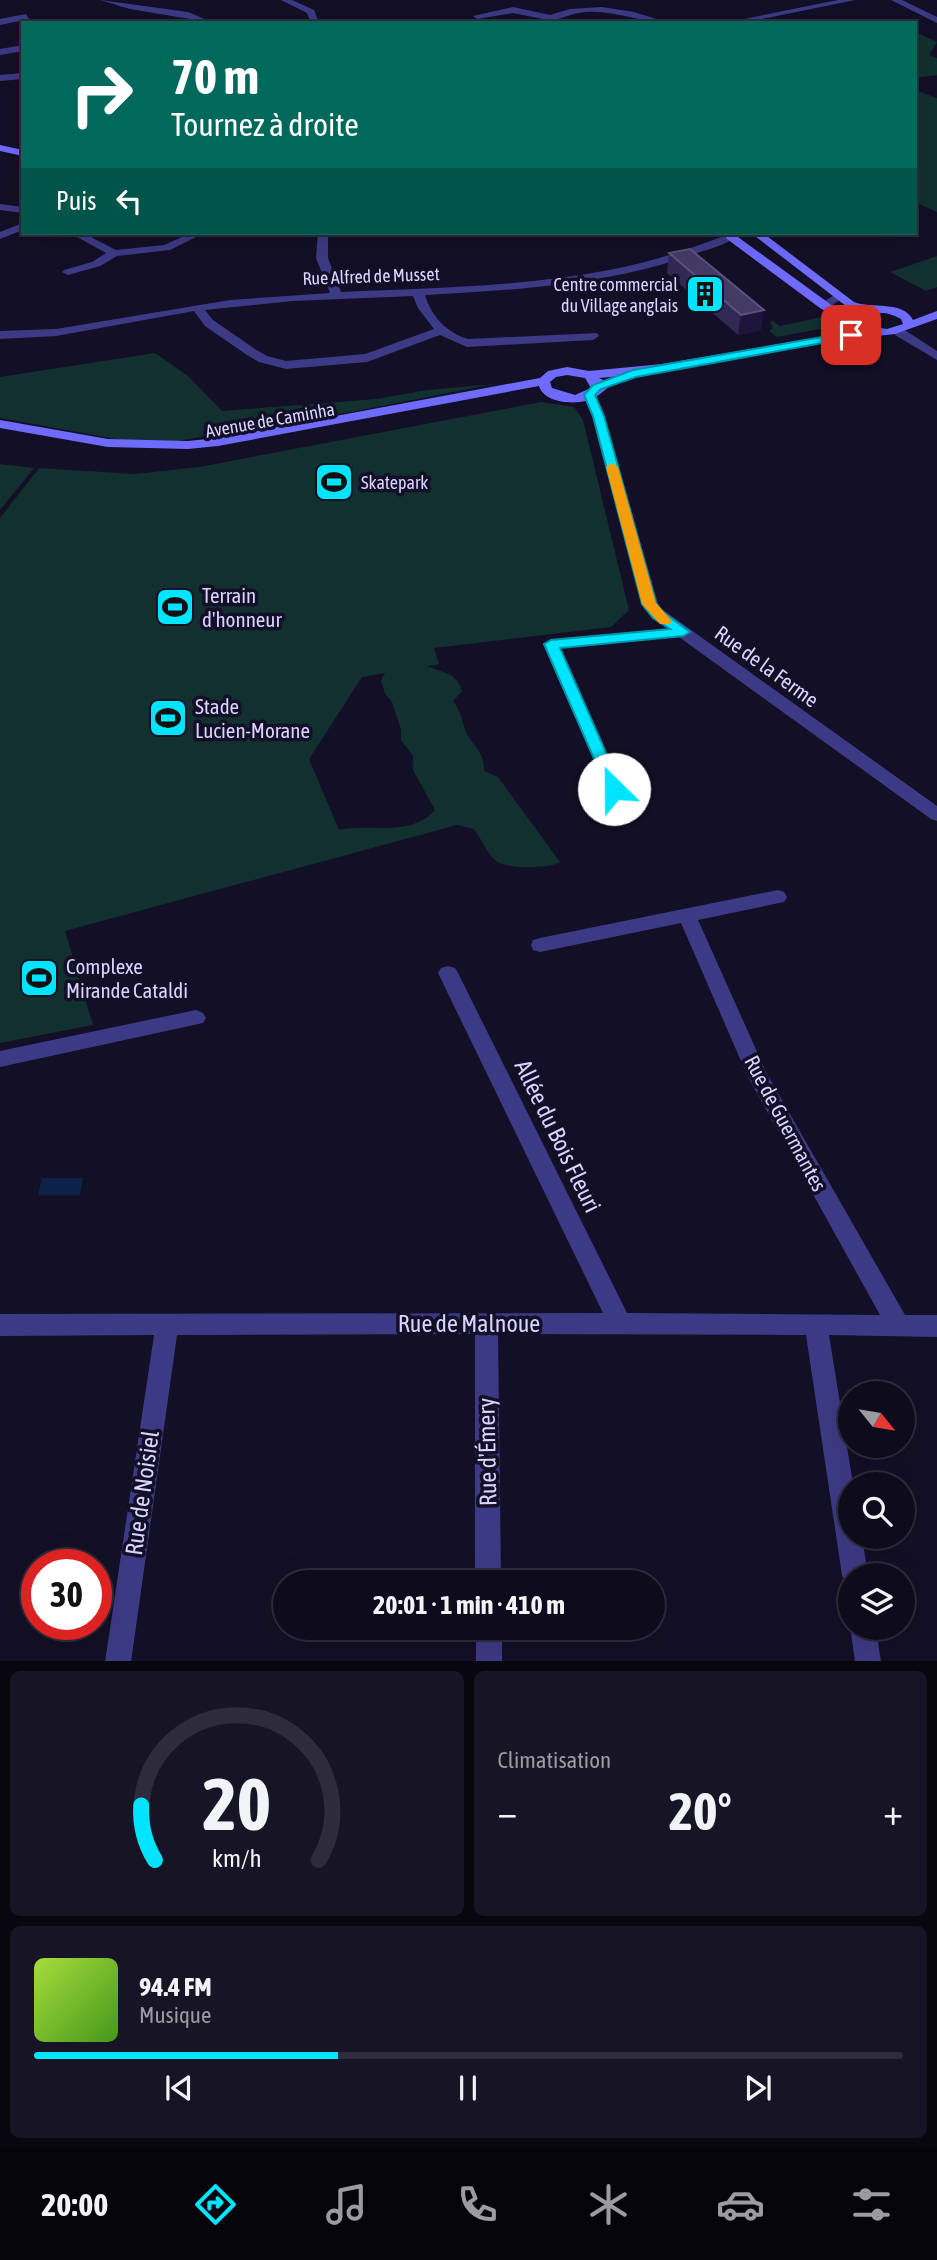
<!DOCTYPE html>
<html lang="fr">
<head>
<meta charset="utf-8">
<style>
	body { margin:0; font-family:"Asap Condensed",sans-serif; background:#171425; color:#f1f3f6; height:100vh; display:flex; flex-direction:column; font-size:26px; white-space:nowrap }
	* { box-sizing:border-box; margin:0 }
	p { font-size:23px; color:#9b9ba3 }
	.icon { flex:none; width:38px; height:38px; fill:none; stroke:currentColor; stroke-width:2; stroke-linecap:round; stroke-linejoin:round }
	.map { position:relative; height:1661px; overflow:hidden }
	.side { display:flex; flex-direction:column; gap:10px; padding:10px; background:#08060f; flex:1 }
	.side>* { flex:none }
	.hud { position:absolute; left:21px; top:21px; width:896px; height:214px; border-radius:0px; box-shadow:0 7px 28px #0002,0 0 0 2px #2e2b3b; background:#00695c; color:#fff; overflow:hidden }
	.needle { width:46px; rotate:120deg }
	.buttons { position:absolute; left:838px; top:1381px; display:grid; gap:14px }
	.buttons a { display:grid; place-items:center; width:77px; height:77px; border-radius:50%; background:#0e0b1c; box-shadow:0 7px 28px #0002,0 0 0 2px #2e2b3b; font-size:35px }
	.speed { position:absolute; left:21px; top:1549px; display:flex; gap:14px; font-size:35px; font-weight:700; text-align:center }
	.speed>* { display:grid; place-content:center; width:91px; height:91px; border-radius:50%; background:#0e0b1c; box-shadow:0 7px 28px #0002,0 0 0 2px #2e2b3b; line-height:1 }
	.speed .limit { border:10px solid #d22; background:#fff; color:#111 }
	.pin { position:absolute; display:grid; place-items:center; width:60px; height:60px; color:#fff; margin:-30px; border-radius:14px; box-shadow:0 4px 10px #0006 }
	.me { position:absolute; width:77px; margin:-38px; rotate:337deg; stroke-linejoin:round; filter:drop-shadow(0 0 5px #0008) }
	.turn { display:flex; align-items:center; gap:24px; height:147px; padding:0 35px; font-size:32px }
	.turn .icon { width:91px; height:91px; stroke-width:2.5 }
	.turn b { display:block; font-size:49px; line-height:60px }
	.then { display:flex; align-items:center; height:66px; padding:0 35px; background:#0003; gap:14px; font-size:26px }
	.big { font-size:52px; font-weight:700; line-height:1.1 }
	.side .tile { flex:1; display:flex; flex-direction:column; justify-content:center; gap:10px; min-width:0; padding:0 24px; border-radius:10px; background:#171425 }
	.side .dial { align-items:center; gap:0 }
	.dial svg { height:182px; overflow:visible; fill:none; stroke:#2e2b3b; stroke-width:7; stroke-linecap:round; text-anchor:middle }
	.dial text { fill:#f1f3f6; stroke:none }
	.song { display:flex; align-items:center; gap:21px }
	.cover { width:84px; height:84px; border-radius:10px; background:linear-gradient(135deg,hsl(80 70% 55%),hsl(100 70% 35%)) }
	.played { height:7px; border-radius:4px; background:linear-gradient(90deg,#00e5ff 35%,#2e2b3b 35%) }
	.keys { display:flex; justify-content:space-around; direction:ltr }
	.heat { display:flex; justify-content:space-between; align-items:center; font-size:38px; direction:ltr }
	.side .tiles { flex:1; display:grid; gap:10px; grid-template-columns:1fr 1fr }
	.tile:last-child { grid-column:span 2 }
	.trip { position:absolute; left:273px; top:1570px; width:392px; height:70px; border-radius:35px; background:#0e0b1c; box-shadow:0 7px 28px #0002,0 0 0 2px #2e2b3b; font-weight:700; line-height:70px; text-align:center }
	.dock { display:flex; height:112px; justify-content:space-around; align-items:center; background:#06040b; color:#9b9ba3 }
	.dock .icon { width:49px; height:49px }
	.dock .selected { color:#00e5ff }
	.dock b { font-size:32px; color:#f1f3f6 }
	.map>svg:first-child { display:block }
	.green { fill:#12302f; fill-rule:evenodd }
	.water { fill:#0c2248 }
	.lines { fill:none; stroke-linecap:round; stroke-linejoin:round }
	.street { fill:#3d3a85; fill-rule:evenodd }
	.secondary { fill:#6f6bff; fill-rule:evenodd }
	.wall { fill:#312854 }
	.shaded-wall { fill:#1d163a }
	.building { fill:#433a66; stroke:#5a527e; stroke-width:2 }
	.route { fill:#00e5ff; stroke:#0095a6; stroke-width:2 }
	.slow { fill:#f59e0b }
	.labels { text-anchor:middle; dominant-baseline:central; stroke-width:7; stroke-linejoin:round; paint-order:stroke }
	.far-street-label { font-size:18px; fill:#d9d4ff; stroke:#130f26 }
	.far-poi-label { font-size:18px; fill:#d9d4ff; stroke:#130f26; text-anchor:end }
	.poi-label { font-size:21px; fill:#d9d4ff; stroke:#130f26; text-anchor:start }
	.street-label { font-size:21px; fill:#d9d4ff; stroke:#130f26 }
	.near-street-label { font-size:24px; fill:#d9d4ff; stroke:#130f26 }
</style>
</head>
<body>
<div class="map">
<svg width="937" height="1662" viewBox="0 0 937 1662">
	<rect width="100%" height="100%" fill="#130f26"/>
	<g class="green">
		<polygon points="915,32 937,42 929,55 937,58 937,75 915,78"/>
		<polygon points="915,90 937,98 937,212 915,202"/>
		<polygon points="937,256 937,287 926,291 890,272"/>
		<polygon points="822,317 830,323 830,327 777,337 769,331 773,328 770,322 773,321 780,326"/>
		<polygon points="155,353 188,376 222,411 376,399 428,390 494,384 351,412 171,442 121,440 0,418 0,377"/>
		<path d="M541,402L574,407L583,420L629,610L611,627L434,648L439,664L428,666C442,673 457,672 462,691L453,701C460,710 461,716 464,726C469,745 485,749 484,771L498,777L560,862C549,867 540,867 528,867C490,867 494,859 474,829L457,825L65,931L93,1025L0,1043V518L39,468L135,474L199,467ZM385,673L381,680L385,694L392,702L401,730V740L413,756V770L435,810C410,838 370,823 339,830L309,759L362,677Z"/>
		<polygon points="0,464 34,468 0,510"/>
	</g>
	<polygon class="water" points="42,1178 83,1178 80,1195 38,1195"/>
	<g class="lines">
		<g class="street">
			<polygon points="100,0 188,12 214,23 130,9"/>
			<polygon points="281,0 292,0 314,10 319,23 311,23 307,13"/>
			<polygon points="838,0 855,0 748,22 744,19"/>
			<polygon points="891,0 902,0 937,17 937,23"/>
			<path d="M513,7L550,15L570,9L602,7L634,12L669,23C641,23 615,10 586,12C568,13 554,23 537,23L543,19L513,13L477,19L473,16Z"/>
			<polygon points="26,14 29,19 0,25 0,19"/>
			<polygon points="23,45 23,51 0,55 0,49"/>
			<polygon points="23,73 23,79 0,81 0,75"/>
			<polygon points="0,204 23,207 23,213 0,210"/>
			<polygon points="23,223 23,230 0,239 0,232"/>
			<polygon points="70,233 83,233 116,250 164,245 191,233 204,233 170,250 117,256 100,266 68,275 62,272 64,270 92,262 106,253"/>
			<path d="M318,233H328V258L341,292C430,288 520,287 609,270C650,263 688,249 727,235L736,237C726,245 709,249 697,253C610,285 516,290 425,295C431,316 447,333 468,339L597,333L599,336L593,340L467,347L440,335L367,362L286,369L259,362L247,355L205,326L194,311L56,336L0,339V331L56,329L230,300L330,293L316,258ZM413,296L418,308L434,329L365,354L286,361L267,356L255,349L213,320L205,310L293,301Z"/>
			<polygon points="836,294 846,296 828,308 820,308 820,304"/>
			<polygon points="895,329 903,329 937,351 937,360 895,335"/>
			<polygon points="589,391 595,395 604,416 659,607 937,806 937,821 931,819 679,637 560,648 620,783 637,780 646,786 637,792 608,793 543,644 551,639 667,629 644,609 592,416 583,395"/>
			<polygon points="778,890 784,892 787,897 784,902 698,920 767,1074 905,1315 937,1315 937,1337 829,1335 853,1484 850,1484 850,1536 862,1536 868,1575 850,1575 850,1586 846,1584 842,1575 806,1335 498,1334 501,1582 475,1582 475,1334 177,1335 131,1662 105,1662 154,1335 0,1336 0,1314 603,1313 438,973 441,968 448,966 455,968 458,973 627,1313 880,1315 748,1077 681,923 540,952 533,950 531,945 533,940 540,938"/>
			<polygon points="196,1010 203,1013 206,1018 203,1023 0,1067 0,1051"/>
			<polygon points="850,1626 876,1628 881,1662 855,1662"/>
			<rect x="476" y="1628" width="26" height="34"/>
		</g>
		<g class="secondary">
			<polygon points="0,145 23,150 23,156 0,151"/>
			<path d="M731,233H743L738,237L841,312L853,315L858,312L846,306L751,233H763L854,302C871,309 903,300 913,320L937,311V319L895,334L842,340L662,372L599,378L612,384C606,389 598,397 589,400C574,405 544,403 539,386L218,446L188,449L108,447L0,428V420L108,439L188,441L218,438L540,378L548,371L567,367L589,371L662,364L862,330L868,326L887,329L903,324L901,319C879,307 874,315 857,324L833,316L820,308L727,239L726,237ZM567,375L585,378L591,388L575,395L552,388L550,382L556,377Z"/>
		</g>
	</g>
	<polygon class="wall" points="669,253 761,330 738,335 667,273"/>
	<polygon class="shaded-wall" points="764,310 761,330 738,335 741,315"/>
	<polygon class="building" points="690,249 764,310 741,315 669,253"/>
	<polygon class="route" points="851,332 855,332 855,337 636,377 601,389 595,395 604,416 656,603 663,612 690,632 683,636 560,648 622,789 614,794 609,793 544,644 551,640 670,629 653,618 642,604 593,416 584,395 593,385 633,370"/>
	<polygon class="slow" points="612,463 618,467 656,603 672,621 670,624 660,624 642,604 606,467"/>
	<defs>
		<symbol id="building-square" viewBox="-11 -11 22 22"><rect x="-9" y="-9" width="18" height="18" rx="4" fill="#00e5ff" stroke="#130f26"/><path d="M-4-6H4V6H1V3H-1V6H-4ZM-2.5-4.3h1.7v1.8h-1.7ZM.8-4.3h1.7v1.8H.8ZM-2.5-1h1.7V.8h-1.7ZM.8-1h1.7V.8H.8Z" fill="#111"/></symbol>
		<symbol id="stadium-square" viewBox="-11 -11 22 22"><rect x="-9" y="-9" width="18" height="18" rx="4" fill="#00e5ff" stroke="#130f26"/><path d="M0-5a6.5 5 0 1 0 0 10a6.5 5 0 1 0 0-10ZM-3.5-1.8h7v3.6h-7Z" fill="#111"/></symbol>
	</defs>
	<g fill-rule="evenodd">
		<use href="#building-square" x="683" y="272" width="44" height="44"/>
		<use href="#stadium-square" x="312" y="460" width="44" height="44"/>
		<use href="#stadium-square" x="153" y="585" width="44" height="44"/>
		<use href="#stadium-square" x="146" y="696" width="44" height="44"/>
		<use href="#stadium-square" x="17" y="956" width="44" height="44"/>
	</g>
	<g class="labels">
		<g class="far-street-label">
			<text transform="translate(371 276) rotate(-2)">Rue Alfred de Musset</text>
			<text transform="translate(270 420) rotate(-10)">Avenue de Caminha</text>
		</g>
		<g class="far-poi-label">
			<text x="678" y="284">Centre commercial<tspan x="678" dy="21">du Village anglais</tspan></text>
			<text x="361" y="482" text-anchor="start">Skatepark</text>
		</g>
		<g class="poi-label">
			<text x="202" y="595">Terrain<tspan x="202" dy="24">d'honneur</tspan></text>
			<text x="195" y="706">Stade<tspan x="195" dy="24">Lucien-Morane</tspan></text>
			<text x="66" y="966">Complexe<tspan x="66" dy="24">Mirande Cataldi</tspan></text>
		</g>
		<g class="street-label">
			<text transform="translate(767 666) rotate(36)">Rue de la Ferme</text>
			<text transform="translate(786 1123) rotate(62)">Rue de Guermantes</text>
		</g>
		<g class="near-street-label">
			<text transform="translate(558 1136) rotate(64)">Allée du Bois Fleuri</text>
			<text x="469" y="1323">Rue de Malnoue</text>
			<text transform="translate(487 1452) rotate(-91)">Rue d'Émery</text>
			<text transform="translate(142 1493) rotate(-82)">Rue de Noisiel</text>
		</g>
	</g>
</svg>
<div class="buttons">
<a><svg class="needle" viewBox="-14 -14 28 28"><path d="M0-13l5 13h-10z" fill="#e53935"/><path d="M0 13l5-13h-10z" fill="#9b9ba3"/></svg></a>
<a><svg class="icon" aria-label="search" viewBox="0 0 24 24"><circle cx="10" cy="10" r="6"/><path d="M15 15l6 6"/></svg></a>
<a><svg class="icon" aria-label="layers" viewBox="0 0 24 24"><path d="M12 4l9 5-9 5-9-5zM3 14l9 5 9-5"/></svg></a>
</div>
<div class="speed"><div class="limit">30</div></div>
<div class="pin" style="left:851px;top:335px;background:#d93025"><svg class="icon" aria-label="arrive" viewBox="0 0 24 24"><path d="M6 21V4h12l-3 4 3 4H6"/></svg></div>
<svg class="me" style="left:614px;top:789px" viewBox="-20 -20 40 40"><circle r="19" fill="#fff"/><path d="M0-13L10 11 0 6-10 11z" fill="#00e5ff"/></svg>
<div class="trip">20:01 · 1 min · 410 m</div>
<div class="hud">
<div class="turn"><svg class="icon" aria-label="right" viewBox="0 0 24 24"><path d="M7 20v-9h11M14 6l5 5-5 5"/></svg><div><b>70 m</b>Tournez à droite</div></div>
<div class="then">Puis<svg class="icon" aria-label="left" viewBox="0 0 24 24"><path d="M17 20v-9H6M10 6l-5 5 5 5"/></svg></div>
</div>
</div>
<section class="side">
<div class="tiles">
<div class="tile dial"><svg viewBox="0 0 100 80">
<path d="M14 69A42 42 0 1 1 86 69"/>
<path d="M14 69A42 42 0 0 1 8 45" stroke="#00e5ff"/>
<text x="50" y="56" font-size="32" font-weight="700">20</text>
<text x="50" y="72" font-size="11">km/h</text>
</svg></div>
<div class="tile"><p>Climatisation</p>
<div class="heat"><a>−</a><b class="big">20°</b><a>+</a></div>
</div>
<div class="tile">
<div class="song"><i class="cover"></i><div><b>94.4 FM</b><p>Musique</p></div></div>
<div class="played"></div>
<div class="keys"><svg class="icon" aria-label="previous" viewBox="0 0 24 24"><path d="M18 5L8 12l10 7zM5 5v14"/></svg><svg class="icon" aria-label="pause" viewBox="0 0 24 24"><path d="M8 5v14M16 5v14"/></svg><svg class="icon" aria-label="next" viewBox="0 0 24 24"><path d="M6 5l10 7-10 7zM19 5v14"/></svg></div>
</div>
</div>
</section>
<nav class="dock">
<b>20:00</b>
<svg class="icon selected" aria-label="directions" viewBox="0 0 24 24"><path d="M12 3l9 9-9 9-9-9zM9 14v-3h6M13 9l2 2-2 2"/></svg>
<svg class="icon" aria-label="music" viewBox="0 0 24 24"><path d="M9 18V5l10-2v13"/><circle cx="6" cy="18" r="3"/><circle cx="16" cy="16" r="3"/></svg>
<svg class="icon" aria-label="phone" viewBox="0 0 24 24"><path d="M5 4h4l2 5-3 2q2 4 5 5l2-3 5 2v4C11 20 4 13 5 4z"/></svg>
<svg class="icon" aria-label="climate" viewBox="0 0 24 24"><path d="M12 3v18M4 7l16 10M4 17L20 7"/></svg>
<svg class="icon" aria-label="car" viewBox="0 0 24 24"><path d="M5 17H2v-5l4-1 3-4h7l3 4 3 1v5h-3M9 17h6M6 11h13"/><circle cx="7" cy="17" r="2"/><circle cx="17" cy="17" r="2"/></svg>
<svg class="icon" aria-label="filters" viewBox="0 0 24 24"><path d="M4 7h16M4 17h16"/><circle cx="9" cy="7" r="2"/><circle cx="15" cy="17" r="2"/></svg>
</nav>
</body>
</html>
